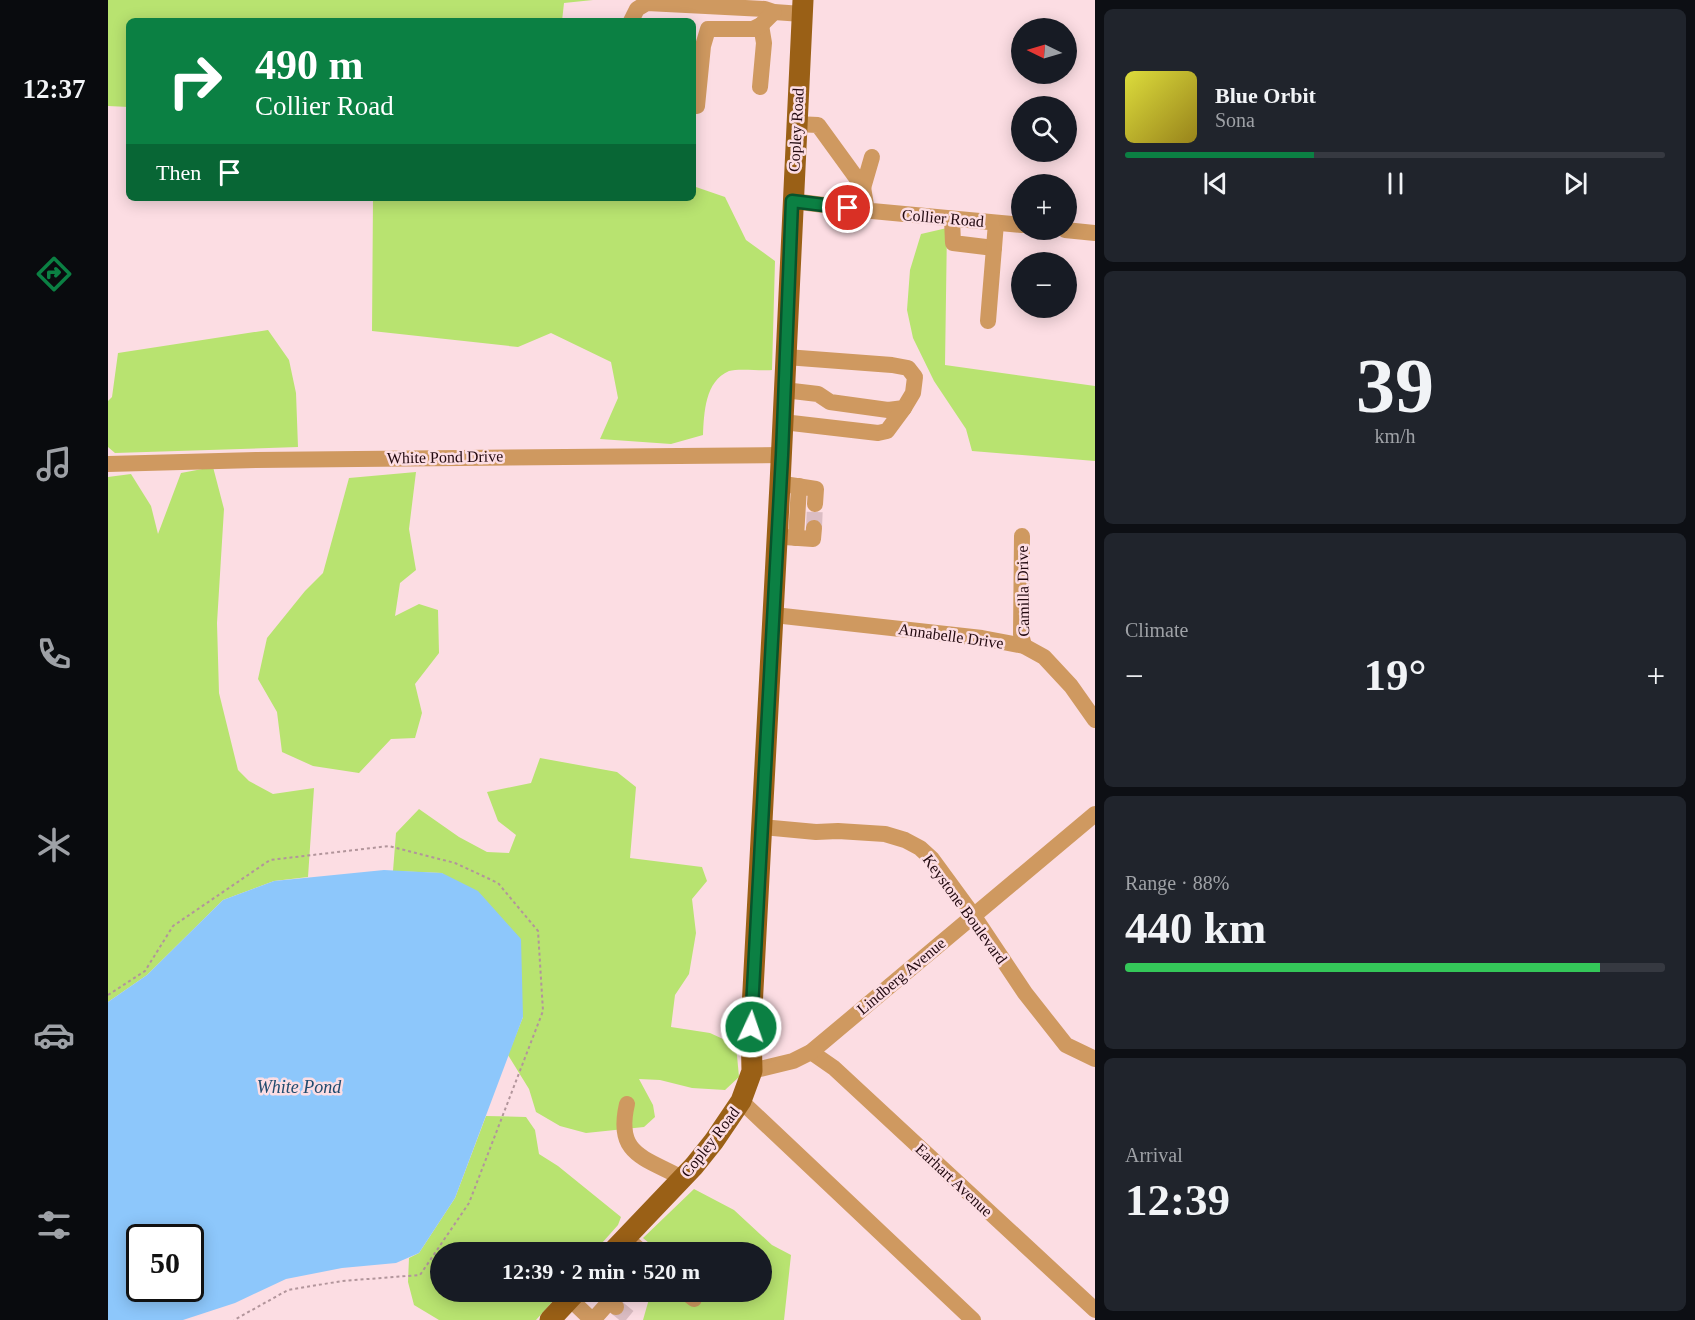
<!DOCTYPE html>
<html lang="en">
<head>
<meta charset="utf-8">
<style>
	body { margin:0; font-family:Georgia,serif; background:#20242c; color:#f1f3f6; height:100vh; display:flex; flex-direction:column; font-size:22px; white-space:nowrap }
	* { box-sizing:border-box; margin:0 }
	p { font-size:20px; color:#9ea1a6 }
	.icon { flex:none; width:33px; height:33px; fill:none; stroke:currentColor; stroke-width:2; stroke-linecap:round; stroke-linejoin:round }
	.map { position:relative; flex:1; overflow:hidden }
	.side { display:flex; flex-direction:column; gap:9px; padding:9px; background:#0d0f14; width:600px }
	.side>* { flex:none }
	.top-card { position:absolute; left:18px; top:18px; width:570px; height:183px; border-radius:9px; box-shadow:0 3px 15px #0003; background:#0b8043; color:#fff; overflow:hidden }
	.needle { width:39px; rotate:275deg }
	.buttons { position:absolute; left:903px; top:18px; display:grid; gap:12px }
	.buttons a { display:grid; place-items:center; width:66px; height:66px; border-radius:50%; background:#171b24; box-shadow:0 3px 15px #0003; font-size:30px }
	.speed { position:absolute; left:18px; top:1224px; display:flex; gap:12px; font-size:30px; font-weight:700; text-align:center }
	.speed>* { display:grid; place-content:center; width:78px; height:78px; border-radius:50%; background:#171b24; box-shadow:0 3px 15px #0003; line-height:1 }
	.speed .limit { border:3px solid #111; border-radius:9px; background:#fff; color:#111 }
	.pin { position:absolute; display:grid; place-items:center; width:51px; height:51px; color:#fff; margin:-26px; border:3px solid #fff; border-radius:50%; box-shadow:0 2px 6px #0007 }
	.me { position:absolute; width:66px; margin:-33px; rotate:3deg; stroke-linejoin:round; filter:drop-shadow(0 0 4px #0008) }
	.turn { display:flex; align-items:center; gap:21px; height:126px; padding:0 30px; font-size:27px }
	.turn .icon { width:78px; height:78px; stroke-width:2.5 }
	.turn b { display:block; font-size:42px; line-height:51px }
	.then { display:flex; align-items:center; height:57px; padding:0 30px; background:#0003; gap:12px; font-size:22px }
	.big { font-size:45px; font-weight:600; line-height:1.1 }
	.side .card { flex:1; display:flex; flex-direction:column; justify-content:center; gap:9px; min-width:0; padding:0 21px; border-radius:9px; background:#20242c }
	.side .dial { align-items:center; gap:0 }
	.dial b { font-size:78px; line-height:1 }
	.song { display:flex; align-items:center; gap:18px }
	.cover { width:72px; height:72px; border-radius:9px; background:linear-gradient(135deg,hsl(60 70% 55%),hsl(50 70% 35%)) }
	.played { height:6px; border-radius:3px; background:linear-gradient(90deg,#0b8043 35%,#363941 35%) }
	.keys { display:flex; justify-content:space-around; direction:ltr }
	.heat { display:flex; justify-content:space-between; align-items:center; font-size:33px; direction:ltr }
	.charge { height:9px; border-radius:4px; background:linear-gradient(90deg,#34c759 88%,#363941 0) }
	.trip { position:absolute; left:322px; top:1242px; width:342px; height:60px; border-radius:30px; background:#171b24; box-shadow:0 3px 15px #0003; font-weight:600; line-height:60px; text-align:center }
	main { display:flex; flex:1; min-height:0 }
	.tab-bar { display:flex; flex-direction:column; width:108px; justify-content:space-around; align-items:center; background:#090b0e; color:#9ea1a6 }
	.tab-bar .icon { width:42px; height:42px }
	.tab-bar .selected { color:#0b8043 }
	.tab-bar b { font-size:27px; color:#f1f3f6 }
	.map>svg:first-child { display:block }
	.green { fill:#b8e370 }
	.water { fill:#8dc7fb; fill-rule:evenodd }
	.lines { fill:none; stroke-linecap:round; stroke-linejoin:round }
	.minor-tunnel { stroke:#dbbdc3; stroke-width:16; stroke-dasharray:16 8; stroke-linecap:butt }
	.path { stroke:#b2959b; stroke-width:2; stroke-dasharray:3 3; stroke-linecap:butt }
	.minor { stroke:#cf9960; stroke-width:16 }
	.major { stroke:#9a6016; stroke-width:21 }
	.route-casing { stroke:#07532c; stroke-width:15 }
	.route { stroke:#0b8043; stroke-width:10 }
	.labels { text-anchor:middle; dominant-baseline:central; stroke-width:5; stroke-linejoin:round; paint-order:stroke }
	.street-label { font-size:16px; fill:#22090f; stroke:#fcdde3 }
	.water-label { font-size:18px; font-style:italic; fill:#214b6e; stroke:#fcdde3 }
</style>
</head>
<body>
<main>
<nav class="tab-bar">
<b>12:37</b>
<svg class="icon selected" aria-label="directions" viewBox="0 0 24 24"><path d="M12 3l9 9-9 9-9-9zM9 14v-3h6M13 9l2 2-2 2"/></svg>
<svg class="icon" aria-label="music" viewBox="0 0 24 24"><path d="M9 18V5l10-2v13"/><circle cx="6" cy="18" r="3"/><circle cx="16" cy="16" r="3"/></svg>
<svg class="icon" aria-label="phone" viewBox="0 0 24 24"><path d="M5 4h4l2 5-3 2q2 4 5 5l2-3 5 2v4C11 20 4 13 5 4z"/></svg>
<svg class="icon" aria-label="climate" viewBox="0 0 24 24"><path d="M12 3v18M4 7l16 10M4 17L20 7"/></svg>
<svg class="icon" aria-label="car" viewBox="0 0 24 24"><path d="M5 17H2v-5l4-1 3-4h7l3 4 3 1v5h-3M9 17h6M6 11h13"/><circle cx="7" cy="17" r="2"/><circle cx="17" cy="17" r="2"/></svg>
<svg class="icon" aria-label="filters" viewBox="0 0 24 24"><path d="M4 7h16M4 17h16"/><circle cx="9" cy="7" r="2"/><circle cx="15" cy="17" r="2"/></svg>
</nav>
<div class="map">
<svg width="987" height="1320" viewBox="0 0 987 1320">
	<rect width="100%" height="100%" fill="#fcdde3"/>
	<g class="green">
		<polygon points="0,0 485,0 456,3 454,21 21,21 21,107 0,106"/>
		<path d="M585,186L617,197L638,240L667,261L664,370C654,371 630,368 621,371C597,381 596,413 595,435L563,444L492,439L510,398L503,362L443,333L410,347L264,331L265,198H585Z"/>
		<polygon points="839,228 837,365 987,386 987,461 864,451 858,429 826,381 805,338 799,310 802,270 813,234"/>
		<polygon points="160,330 181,360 188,393 190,447 7,453 0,447 0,401 4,397 10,353"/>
		<polygon points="105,467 116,509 109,623 111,693 130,770 141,781 165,794 206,788 200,877 166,881 115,900 39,975 0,1002 0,477 23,474 43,506 50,534 73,473"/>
		<polygon points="308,472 301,529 308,570 292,583 287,616 311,604 330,610 331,653 307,684 314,713 307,738 283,739 251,773 205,766 174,752 169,712 150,679 159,638 197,591 215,573 241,478"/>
		<polygon points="432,758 509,772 528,787 522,858 594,867 599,881 584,899 588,933 581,974 567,995 563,1027 602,1033 628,1045 631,1077 617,1090 584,1088 552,1080 531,1079 545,1105 547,1117 536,1127 478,1133 452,1126 428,1112 421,1089 400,1055 415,1017 334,873 285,871 288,833 311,809 351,837 379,852 401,853 408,835 390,821 379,792 423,783"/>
		<polygon points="378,1116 418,1117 427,1130 431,1154 450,1166 513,1217 510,1225 486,1252 333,1252 333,1292 453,1292 428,1320 331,1320 306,1305 300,1282 301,1258 311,1253 347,1198"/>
		<polygon points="586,1189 626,1210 664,1245 683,1255 676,1320 535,1320 543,1292 654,1292 654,1252 552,1252 535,1238"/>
	</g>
	<path class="water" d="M276,870L334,873L370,891L413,939L415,1017L347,1198L311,1253L288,1263L234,1268L178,1279L127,1303L75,1320H0V1002L39,975L115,900L166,881ZM32,1238H82V1288H32Z"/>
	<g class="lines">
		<g class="minor-tunnel">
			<polyline points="706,528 707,504"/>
			<polyline points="508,1307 524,1320"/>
		</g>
		<polyline class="path" points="0,995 37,971 65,926 162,860 281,846 347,863 390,883 430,931 435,1011 361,1203 312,1275 234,1281 180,1290 126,1320"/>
		<g class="minor">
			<polyline points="523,21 529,9 539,3 657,9 666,12 694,14"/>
			<polyline points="652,87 656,43 653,25"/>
			<polyline points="585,105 589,106 595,46 600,29 645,29 653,25 666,12"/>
			<polyline points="688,124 710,125 755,187 759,211"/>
			<polyline points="755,188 764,157"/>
			<polyline points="684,201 764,211 914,225"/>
			<polyline points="844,219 845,243 886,248"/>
			<polyline points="957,230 987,233"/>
			<polyline points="880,321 888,223"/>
			<polyline points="676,390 710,394 722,402 780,410 796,408 805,393 807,377 800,368 784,365 678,357"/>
			<polyline points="675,422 770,433 779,431 796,408"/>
			<polyline points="0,464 148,460 674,455"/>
			<polyline points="682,485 708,489 707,504"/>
			<polyline points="914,536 913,634 916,646"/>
			<polyline points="676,537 705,539 706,528"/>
			<polyline points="688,538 691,486"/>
			<polyline points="666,615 874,638 916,646 936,657 963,686 987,720"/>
			<polyline points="653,827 708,832 730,831 777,834 797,840 812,848 824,859 865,915 917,993 958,1045 987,1059"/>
			<polyline points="703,1052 726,1068 987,1310"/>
			<polyline points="644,1071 685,1061 703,1052 987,814"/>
			<polyline points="633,1101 865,1320"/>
			<path d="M519,1104C507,1155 536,1157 574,1178"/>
			<polyline points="518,1238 534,1252"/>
			<polyline points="577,1292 586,1299"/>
			<polyline points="462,1299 484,1320"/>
			<polyline points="485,1320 502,1301 508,1307"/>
		</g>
		<g class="major">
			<polyline points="504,1252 586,1166 606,1141 633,1101 644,1071 643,1027 672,484 695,0"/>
			<polyline points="442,1320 468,1292"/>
		</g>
	</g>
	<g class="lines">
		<defs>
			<polyline id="route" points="643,1027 674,455 684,201 740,208"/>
		</defs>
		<use href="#route" class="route-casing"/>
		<use href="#route" class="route"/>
	</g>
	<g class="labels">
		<g class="street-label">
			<text transform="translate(688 130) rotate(-87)">Copley Road</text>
			<text transform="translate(835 218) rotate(5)">Collier Road</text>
			<text transform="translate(337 457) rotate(-1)">White Pond Drive</text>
			<text transform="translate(915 591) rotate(-91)">Camilla Drive</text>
			<text transform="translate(843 636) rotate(8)">Annabelle Drive</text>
			<text transform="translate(857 909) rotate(54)">Keystone Boulevard</text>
			<text transform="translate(793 976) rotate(-40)">Lindberg Avenue</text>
			<text transform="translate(602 1142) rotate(-52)">Copley Road</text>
			<text transform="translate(846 1180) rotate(43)">Earhart Avenue</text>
		</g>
		<g class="water-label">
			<text x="191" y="1087">White Pond</text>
		</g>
	</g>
</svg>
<div class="buttons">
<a><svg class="needle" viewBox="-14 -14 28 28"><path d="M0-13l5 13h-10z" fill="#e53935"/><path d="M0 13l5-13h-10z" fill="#9ea1a6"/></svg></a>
<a><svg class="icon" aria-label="search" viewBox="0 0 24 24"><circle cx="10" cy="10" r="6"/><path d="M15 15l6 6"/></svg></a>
<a>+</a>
<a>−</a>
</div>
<div class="speed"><div class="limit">50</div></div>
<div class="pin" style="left:740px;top:208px;background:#d93025"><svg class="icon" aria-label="arrive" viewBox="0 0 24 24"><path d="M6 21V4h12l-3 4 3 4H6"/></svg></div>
<svg class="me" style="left:643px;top:1027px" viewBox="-20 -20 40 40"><circle r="17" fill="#0b8043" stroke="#fff" stroke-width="3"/><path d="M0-11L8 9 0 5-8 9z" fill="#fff"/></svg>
<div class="trip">12:39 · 2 min · 520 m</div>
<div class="top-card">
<div class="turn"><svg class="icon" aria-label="right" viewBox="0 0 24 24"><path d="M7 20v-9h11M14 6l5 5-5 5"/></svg><div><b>490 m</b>Collier Road</div></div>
<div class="then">Then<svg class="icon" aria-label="arrive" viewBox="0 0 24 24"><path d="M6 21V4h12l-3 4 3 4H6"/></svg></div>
</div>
</div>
<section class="side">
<div class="card">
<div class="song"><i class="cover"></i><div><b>Blue Orbit</b><p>Sona</p></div></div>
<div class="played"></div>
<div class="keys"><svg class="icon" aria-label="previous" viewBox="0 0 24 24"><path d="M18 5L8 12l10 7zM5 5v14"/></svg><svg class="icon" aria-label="pause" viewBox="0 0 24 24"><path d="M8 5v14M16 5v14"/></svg><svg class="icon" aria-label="next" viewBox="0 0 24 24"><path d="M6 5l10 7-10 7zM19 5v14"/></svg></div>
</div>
<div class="card dial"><b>39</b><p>km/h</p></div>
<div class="card"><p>Climate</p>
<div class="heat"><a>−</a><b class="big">19°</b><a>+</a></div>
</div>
<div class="card"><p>Range · 88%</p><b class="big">440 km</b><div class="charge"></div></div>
<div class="card"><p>Arrival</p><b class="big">12:39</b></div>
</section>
</main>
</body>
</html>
